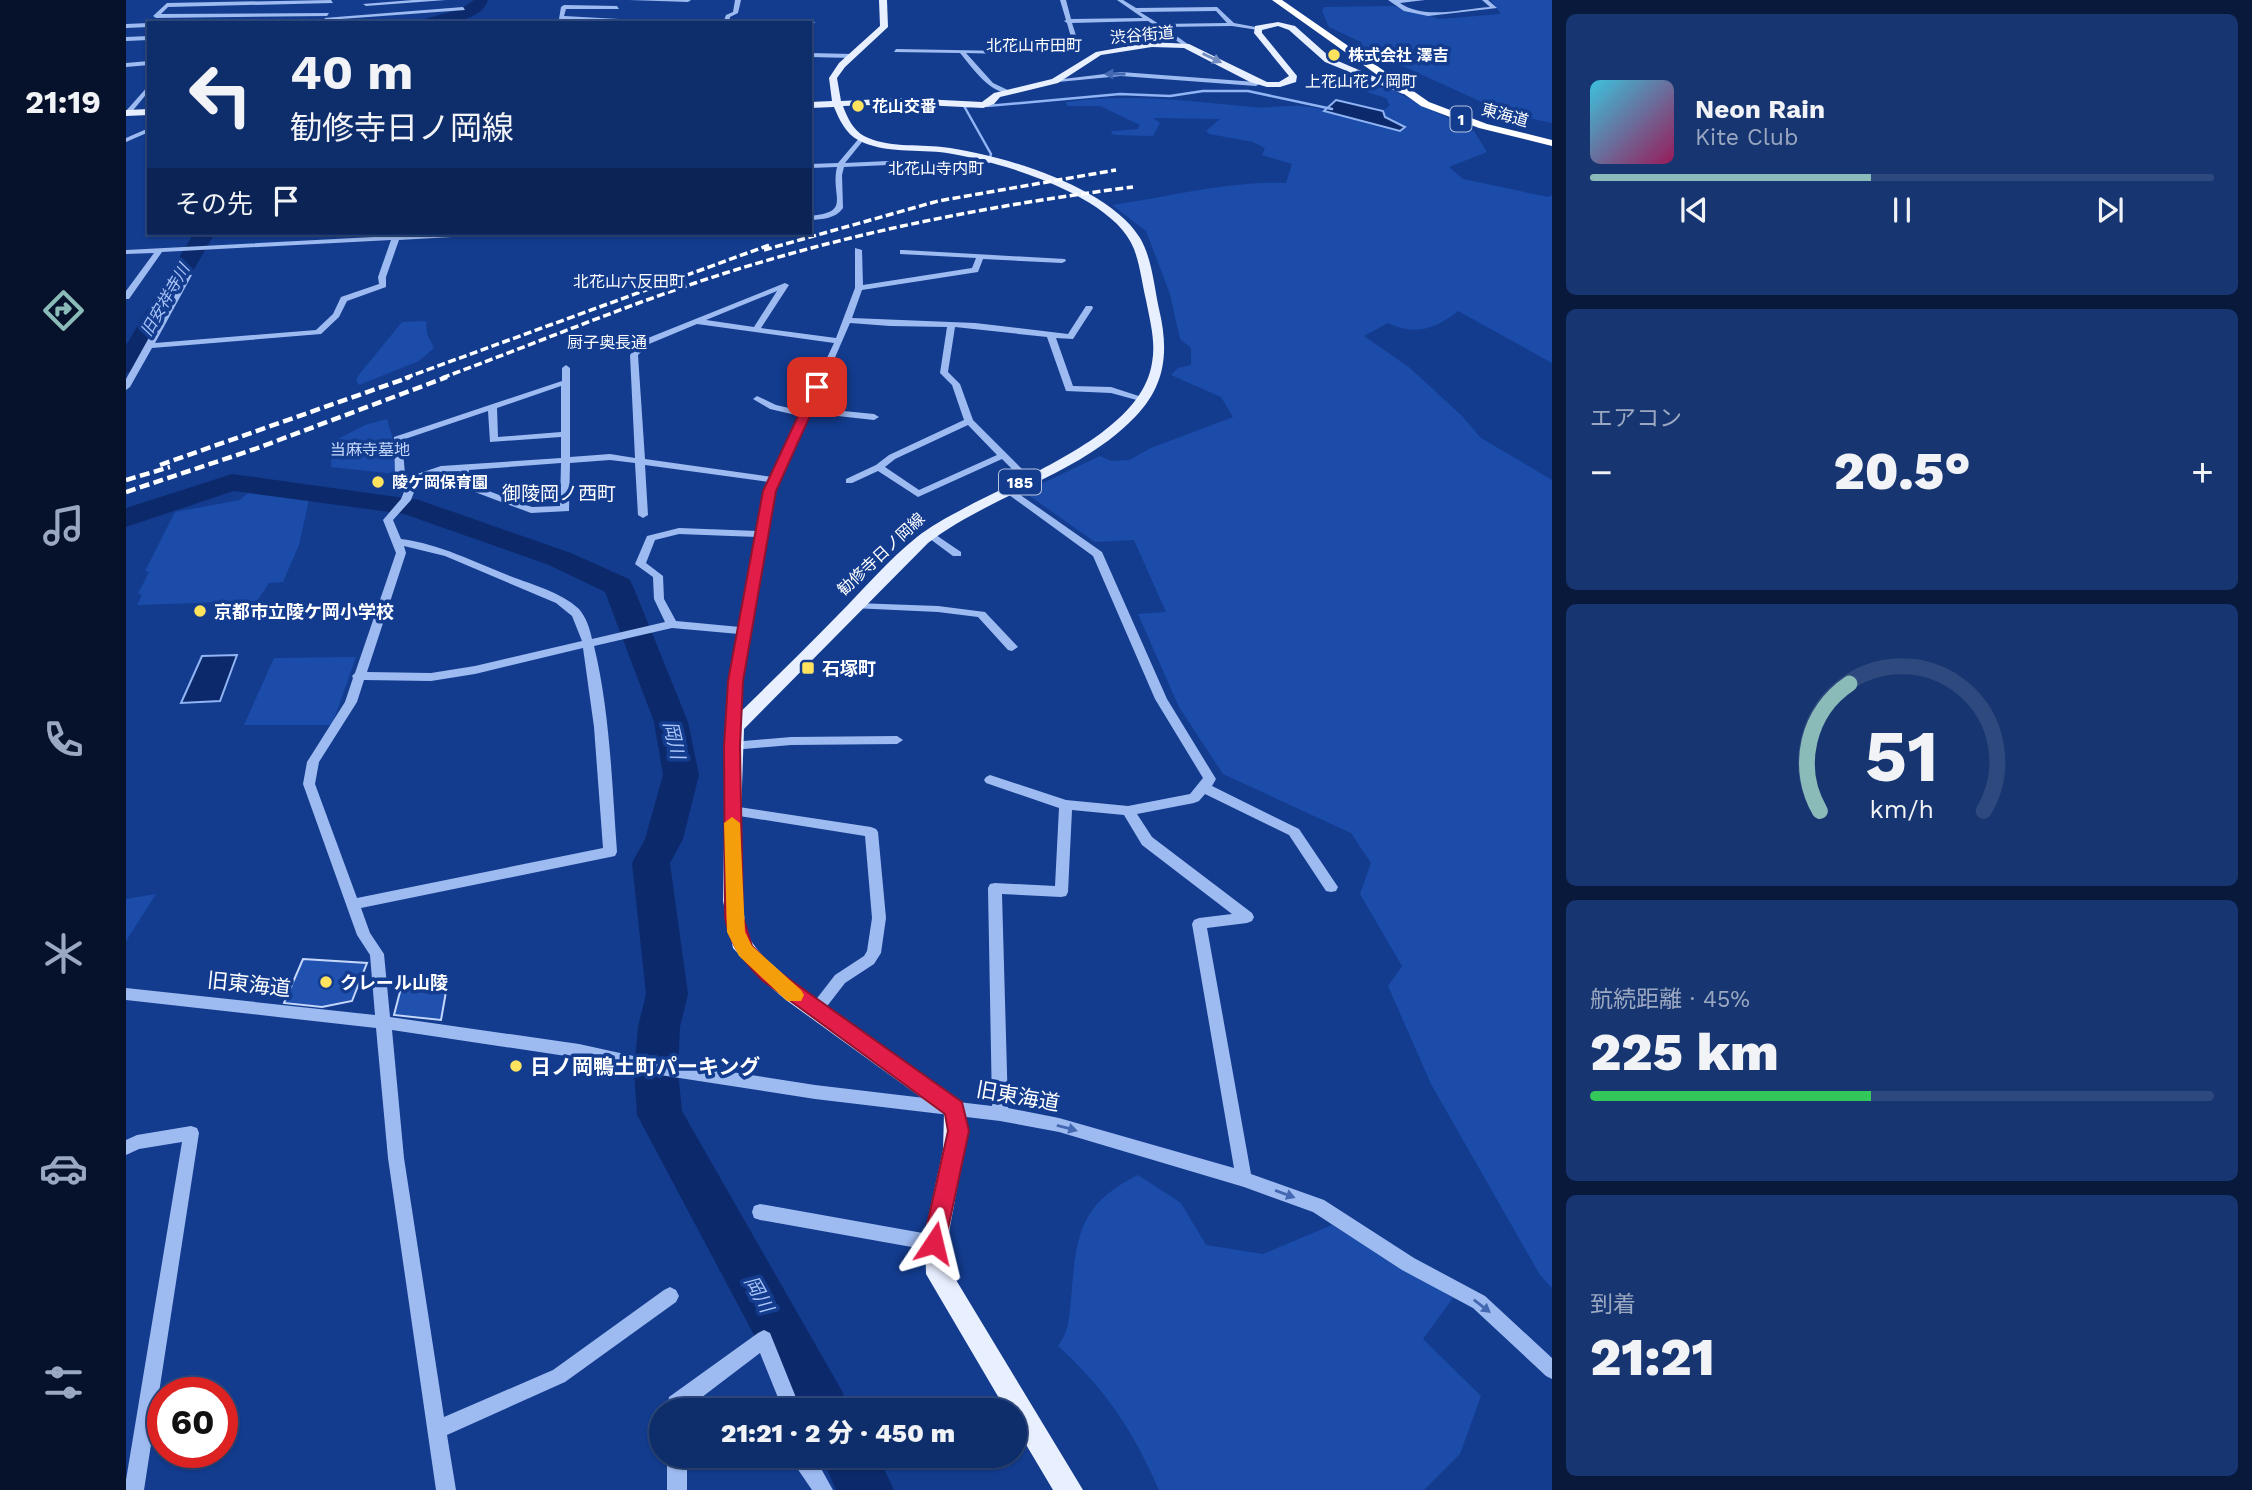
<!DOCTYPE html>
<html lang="ja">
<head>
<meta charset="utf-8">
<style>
	body { margin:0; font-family:"Work Sans","Noto Sans JP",sans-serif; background:#173571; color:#f1f3f6; height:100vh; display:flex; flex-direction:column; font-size:26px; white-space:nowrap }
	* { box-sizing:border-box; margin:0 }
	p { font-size:23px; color:#9ba8c1 }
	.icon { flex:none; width:38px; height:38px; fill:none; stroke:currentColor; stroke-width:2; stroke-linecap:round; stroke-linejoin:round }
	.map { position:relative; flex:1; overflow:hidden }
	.side { display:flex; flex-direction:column; gap:14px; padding:14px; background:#08193b; width:700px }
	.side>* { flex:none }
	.top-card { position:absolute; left:21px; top:21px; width:665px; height:214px; border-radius:0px; box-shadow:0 2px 5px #0004,0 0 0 2px #2e497e; background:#0e2d6b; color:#f1f3f6; overflow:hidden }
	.speed { position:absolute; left:21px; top:1377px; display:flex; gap:14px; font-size:35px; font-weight:700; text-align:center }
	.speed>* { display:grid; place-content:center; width:91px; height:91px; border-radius:50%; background:#0e2d6b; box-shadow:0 2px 5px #0004,0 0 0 2px #2e497e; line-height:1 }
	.speed .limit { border:10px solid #d22; background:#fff; color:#111 }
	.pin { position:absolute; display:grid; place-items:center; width:60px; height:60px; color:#fff; margin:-30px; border-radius:14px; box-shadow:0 4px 10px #0006 }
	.me { position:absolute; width:77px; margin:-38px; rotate:10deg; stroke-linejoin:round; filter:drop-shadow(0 0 5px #0008) }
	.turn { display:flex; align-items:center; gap:24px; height:147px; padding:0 28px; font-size:32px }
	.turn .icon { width:91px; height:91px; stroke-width:2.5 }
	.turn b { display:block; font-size:49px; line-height:60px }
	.then { display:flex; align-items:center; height:66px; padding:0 28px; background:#0003; gap:14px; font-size:26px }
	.big { font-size:52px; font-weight:800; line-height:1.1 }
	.side .card { flex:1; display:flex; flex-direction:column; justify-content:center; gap:10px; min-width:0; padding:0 24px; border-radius:10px; background:#173571 }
	.side .dial { align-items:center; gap:0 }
	.dial svg { height:182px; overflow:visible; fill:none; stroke:#2e497e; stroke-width:7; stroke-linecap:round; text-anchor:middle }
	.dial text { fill:#f1f3f6; stroke:none }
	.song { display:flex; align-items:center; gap:21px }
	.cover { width:84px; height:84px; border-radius:10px; background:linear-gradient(135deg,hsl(190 70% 55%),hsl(330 70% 35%)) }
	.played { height:7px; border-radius:4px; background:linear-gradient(90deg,#8bbbb9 45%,#2e497e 45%) }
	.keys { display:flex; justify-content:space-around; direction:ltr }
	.heat { display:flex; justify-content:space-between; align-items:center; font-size:38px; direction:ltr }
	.charge { height:10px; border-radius:5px; background:linear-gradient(90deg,#34c759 45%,#2e497e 0) }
	.trip { position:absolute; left:523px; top:1398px; width:378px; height:70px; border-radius:35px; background:#0e2d6b; box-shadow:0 2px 5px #0004,0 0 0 2px #2e497e; font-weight:800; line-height:70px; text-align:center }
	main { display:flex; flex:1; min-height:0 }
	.menu { display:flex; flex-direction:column; width:126px; justify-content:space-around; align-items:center; background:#06122b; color:#9ba8c1 }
	.menu .icon { width:49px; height:49px }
	.menu .selected { color:#8bbbb9 }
	.menu b { font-size:32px; color:#f1f3f6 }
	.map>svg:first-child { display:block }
	.green { fill:#1b4ca9 }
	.water { fill:#0c2a6b; stroke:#90b4f4; stroke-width:2 }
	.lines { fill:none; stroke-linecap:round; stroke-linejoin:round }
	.stream { stroke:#90b4f4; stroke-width:2.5 }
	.river { fill:#0c2a6b; fill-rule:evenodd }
	.building { fill:#2151ae; stroke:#c5d8fc; stroke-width:2 }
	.minor { fill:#9ebbf1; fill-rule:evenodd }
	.major { fill:#e8efff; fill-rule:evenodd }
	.highway { fill:#fff; fill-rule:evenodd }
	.rail-far1 { stroke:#fff; stroke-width:3.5; stroke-dasharray:8 3.5; stroke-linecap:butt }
	.rail { stroke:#fff; stroke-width:4.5; stroke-dasharray:10 4.5; stroke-linecap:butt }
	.oneway { fill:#738dc1 }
	.oneway2 { fill:#4468b1 }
	.route { fill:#e11d48; stroke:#92132f; stroke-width:2 }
	.slow { fill:#f59e0b }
	.poi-dot { fill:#ffe25e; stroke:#133c8f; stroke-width:2.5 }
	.labels { text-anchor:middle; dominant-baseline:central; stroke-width:7; stroke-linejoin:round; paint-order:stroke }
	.far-street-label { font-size:16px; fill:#fff; stroke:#133c8f }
	.far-neighbourhood-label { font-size:16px; fill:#fff; stroke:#133c8f }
	.far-poi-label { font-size:16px; font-weight:bold; fill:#fff; stroke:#133c8f; text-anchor:start }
	.shield { fill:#133c8f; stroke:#b8c4dd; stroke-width:2 }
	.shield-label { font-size:16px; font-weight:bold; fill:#fff }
	.far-water-label { font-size:16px; font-style:italic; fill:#aac5f8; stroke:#133c8f }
	.far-park-label { font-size:16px; fill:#c5d8fc; stroke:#133c8f }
	.poi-label { font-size:18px; font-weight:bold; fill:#fff; stroke:#133c8f; text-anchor:start }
	.neighbourhood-label { font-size:19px; fill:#fff; stroke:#133c8f }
	.water-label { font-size:19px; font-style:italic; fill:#aac5f8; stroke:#133c8f }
	.near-street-label { font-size:21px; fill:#fff; stroke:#133c8f }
	.near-poi-label { font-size:21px; font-weight:bold; fill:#fff; stroke:#133c8f; text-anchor:start }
</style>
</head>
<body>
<main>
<nav class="menu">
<b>21:19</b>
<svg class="icon selected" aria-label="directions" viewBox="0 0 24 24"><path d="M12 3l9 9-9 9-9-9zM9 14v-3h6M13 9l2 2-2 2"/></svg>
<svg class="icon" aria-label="music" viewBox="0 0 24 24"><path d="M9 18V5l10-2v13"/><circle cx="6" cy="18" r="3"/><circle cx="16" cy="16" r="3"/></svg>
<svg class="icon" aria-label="phone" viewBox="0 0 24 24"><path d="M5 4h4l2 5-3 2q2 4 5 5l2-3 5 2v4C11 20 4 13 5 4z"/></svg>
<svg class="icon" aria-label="climate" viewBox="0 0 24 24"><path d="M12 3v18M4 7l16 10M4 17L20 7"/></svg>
<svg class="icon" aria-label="car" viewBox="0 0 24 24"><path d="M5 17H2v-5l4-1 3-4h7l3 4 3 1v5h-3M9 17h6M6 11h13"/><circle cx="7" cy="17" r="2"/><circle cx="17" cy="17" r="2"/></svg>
<svg class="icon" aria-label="filters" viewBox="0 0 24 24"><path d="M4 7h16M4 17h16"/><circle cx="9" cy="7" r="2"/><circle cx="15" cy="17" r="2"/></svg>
</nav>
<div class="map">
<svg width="1426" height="1490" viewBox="0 0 1426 1490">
	<rect width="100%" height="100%" fill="#133c8f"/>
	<g class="green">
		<polygon points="1365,0 1426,0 1426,123 1380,113 1237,48 1235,42 1203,27 1196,11 1198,7 1267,6 1314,19 1375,14"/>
		<path d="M1240,86L1264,89L1348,131L1361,152L1323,167L1337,179L1422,197L1426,195V363L1332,311C1310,329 1288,336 1262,323L1238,336L1284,368L1335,415L1355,438L1426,480V1288L1414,1275L1305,1084L1262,986L1276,966L1234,894L1245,863L1225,833L1097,774L1053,707L1012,614L1040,612L1008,540L969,542L898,492L974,456L985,461L1003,460L1025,448L1107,417L1095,397L1045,375L1052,368L1065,365V348L1054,339L1044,294L1020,231L986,205C1044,197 1101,181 1160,183L1166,164L1136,155L1139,148L1127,142L1083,134L1080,131L1094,119L1027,118L1034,123L1027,136L991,135L985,134L986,131L1012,129L1014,125L974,106H941L940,102C1002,93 1065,101 1127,107C1143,109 1159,105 1175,106C1207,109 1237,123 1270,124L1268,119L1259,117L1257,111L1264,105L1260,98L1235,90Z"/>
		<polygon points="300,321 301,334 308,348 293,361 233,385 230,381 232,376 276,322"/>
		<polygon points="261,419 271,454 269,474 205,467 206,442 239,425"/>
		<polygon points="122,493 183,500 173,545 157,582 143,583 131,601 11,605 16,595 12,594 23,572 19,571 49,512 114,500"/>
		<polygon points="230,657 206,725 118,725 148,658"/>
		<polygon points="30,894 0,941 0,899"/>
		<path d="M1012,1175L1055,1203L1080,1245L1137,1254L1206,1225L1327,1298L1297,1339L1355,1396L1334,1454L1298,1490H1033C1006,1429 981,1391 932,1346C943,1331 943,1319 945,1300C950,1239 951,1205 1012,1175Z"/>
	</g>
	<g class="water">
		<polygon points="1210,100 1257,111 1259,117 1279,127 1274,131 1198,111"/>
		<polygon points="111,655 94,701 55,703 76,656"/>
	</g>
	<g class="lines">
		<g class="stream">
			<polyline points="843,106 838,106 865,154 863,162"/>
			<polyline points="861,106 994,94 1044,96 1077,91 1122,91 1206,109"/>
		</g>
		<g class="river">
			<path d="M348,0H362C354,26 306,23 284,23L335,9Z"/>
			<polygon points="68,233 89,233 12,366 9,371 0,373 0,345"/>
			<polygon points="106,474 293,500 445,553 503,579 507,586 562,722 573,775 557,839 544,863 562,994 554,1027 552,1071 556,1111 716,1391 723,1410 668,1410 511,1115 508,1071 512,1027 520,994 506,863 519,839 537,775 528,722 479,592 423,565 278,514 108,491 0,527 0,508"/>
			<polygon points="695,1456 752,1456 768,1490 710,1490"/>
		</g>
	</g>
	<g class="building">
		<polygon points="177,959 241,963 226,1001 196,1007 158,1003"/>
		<polygon points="321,986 315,1020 268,1015 275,988"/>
	</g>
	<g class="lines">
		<g class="minor">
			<polygon points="205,0 207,3 42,7 35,14 203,13 201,16 30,18 27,16 41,3"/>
			<polygon points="287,0 320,0 240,6 237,4"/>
			<polygon points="503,0 565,0 562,2"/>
			<polygon points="609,0 615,0 612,13 604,17 603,23 597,23 600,15 607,12"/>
			<path d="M934,0H940L945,19L1017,18L991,0H997L1010,8L1091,7L1108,23L1135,28L1132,30L1106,26L1038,27L1063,45L1061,48L1022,21L946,23L954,48L951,50L948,48L941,23L938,21L940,20ZM1090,11L1101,23L1033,24L1014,12Z"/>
			<path d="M1262,0H1299L1274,3C1298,20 1336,9 1364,7L1356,0H1362L1371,8L1302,16L1278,11Z"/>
			<polygon points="438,5 491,6 493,9 440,9 438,16 493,19 490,21 433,19 435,7"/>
			<polygon points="337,7 339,10 201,20 198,18"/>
			<polygon points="687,20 689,23 645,23 648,21"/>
			<polygon points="23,23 23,27 0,28 0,24"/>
			<polygon points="23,36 23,40 0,41 0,37"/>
			<path d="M770,49L880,51L878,54L840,53L867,83L886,92C866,97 846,67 834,53L768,52Z"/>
			<polygon points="684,53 726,54 729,56 726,58 684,57"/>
			<polygon points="23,61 23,65 0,67 0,63"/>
			<polygon points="995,72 1130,82 1133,84 1130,86 995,76 932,82 929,80"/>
			<polygon points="23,85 23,91 4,114 0,114 0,111"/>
			<polygon points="23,128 23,132 0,142 0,138"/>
			<path d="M735,136L738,138L736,142L719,163L762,161L834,164L837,166L834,168L762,165L718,167L716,175L717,208C709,219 697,219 684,220V216C727,212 704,197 711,167L684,168V164L712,163Z"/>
			<polygon points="324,233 365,233 361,235 273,240 260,277 260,287 221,301 213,317 195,334 26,348 4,387 0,390 0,379 59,273 66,275 29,343 190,330 207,314 215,297 253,284 252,277 265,240 36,252 3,299 0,299 0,291 28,253 0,254 0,250"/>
			<path d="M729,248L736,250L737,285L846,268L850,258L774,254V250H777L939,259L940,261L936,263L857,259L852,272L736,290L726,318L849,323L942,334L960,306H966L967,308L947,339L930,338L947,386L985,387L1022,399L1018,402L985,393L940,391L921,337L829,327L822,372L834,384L847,420L904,477V481H898L876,459L792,497L752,471L726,483H720V479L750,465L763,455L838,420L826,385L814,373L821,327L764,326L724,323L687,408L748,414L753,417L748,420L684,413L649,491L616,681L615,727L613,730H605L603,727L604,681L613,634L546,628L468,646C484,712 486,784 491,852L489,856L235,908L244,933L258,954L264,1017L453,1044L521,1059L689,1085L866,1106L862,888L864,884L869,883L929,886L933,808L860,783L858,780L860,777L864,775L940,800L1002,806L1064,794L1077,778L1029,699L967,556L875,489L880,486L883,487L976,552L1041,699L1090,779L1086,786L1173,829L1212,887L1210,891L1205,892L1200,891L1163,835L1079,794L1073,801L1068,803L1011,814L1026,837L1126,913L1128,917L1126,921L1121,923L1081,928L1125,1174L1198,1200L1288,1258L1359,1296L1426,1358V1379L1420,1376L1347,1308L1276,1270L1187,1212L1118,1187L933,1132L874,1121L689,1099L521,1073L453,1058L266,1030L278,1158L318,1417L427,1370L538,1290L544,1287L550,1290L553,1296L550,1302L439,1382L321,1435L330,1490H310L262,1158L250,1028L0,1000V988L249,1015L244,955L231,935L177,784L181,762L219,702L227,678L226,676L229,673L270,553L257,520L275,499L280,487L269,474L268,437L436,381V368L440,365L444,368V457L484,454L509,458L504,355L517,340L659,283L663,285L635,328L710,338L729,288ZM651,291L628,327L580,320ZM571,324L708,343L676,411L650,405L631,396L627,399L644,409L674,416L646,477L519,459L512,355L523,344ZM435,386V432L372,437L371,408ZM362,411L364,442L435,437V458L315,466L282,477L279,474L276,440ZM842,425L871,455L793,490L759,467L769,459ZM484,460L509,463L512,515L517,518L522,515L519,465L643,482L639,491L632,531L553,528L521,536L509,564L527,577L528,599L539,622L466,639C464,629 460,617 453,609C435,592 407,585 384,576C348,562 314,544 275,539L267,520L285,500L290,487L286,482L316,472L334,471L331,484L333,486L405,513L443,511L444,463ZM435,463L434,506L406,507L341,483L343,470ZM553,534L631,537L614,627L550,621L538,599L537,576L520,563L529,540ZM278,546L319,556L430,603L446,616L456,641L349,666L305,673L241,672L280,553ZM457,648L468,727L477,848L231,898L189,784L193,762L231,702L238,680L305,681L349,674ZM946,810L998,815L1016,845L1106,914L1073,918L1068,920L1066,924L1108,1168L933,1118L882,1108L876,894L935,897L940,896L942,892Z"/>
			<polygon points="804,531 835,552 835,556 827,556 800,536 799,534"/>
			<polygon points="730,603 812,606 859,612 892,647 886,651 882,650 852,617 812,612 726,608 725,606 726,604"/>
			<polygon points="771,736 777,740 771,744 665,745 606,750 600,746 606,742 665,737"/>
			<polygon points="606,806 745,827 750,829 752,832 760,918 755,953 748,964 719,983 695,1014 690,1016 685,1014 683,1010 685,1006 709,975 738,956 741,951 746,918 739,836 601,814 600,811 601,808"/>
			<polygon points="65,1126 71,1128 73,1133 18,1490 0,1490 0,1480 56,1142 13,1149 0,1155 0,1140 11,1135"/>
			<polygon points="634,1204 808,1235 814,1237 816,1243 814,1249 808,1251 634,1220 628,1218 626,1212 628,1206"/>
			<polygon points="638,1330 644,1333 675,1410 657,1410 634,1353 559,1410 541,1410 543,1397 632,1333"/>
			<rect x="541" y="1456" width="20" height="34"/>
			<polygon points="668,1456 688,1456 707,1490 686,1490 673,1471"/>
		</g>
		<g class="major">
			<path d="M753,0H761L762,27L719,67L711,78L715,101L777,98L856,102L868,93L926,79L970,52L1026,42L1063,44L1141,82H1153L1163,76L1128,33L1129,26L1152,22L1169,26L1205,58L1284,92L1277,94L1199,62L1163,30L1152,26L1136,30V33L1171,76L1170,82L1154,87H1141L1124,82L1058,48L1026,47L975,55L932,83L874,97L868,104L857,108L777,104L717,106C721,117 727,130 738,136C761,148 791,144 816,147C874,154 982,186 1014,238C1026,258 1028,286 1033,309C1043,351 1040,385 1009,417C952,476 866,494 802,543L618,729C617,769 609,911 624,939C633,956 660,976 674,988L837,1102L842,1130L823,1232L824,1270L957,1490H927L889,1426V1410H880L800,1274L799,1232L817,1150L818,1114L660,1000L636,980L607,948L597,901L600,727L603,723C640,687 676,652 712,615C738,589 762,560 791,537C852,489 1013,447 1026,363C1030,342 1024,321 1020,300C1016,283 1014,265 1008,249C988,195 872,161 821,153C792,149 759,154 732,140C720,134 713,119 708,107L684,108V102L706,101L703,78L713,63L754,26Z"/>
			<polygon points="23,109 23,115 0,116 0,110"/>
		</g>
		<polygon class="highway" points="1146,0 1156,0 1303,102 1361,124 1426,140 1426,146 1353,128 1295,106"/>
		<g class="rail-far1">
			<polyline points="638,250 812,201 990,170"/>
			<polyline points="279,378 646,244"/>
			<path d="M316,378C400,347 484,312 569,283C711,235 858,206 1007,187"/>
		</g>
		<g class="rail">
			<polyline points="34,465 284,377"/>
			<polyline points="0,480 44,467"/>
			<polyline points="0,492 129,449 321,377"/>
		</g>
	</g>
	<defs><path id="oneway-solid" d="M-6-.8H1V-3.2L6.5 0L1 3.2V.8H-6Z" transform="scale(1.75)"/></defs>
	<use class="oneway" href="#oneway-solid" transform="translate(1086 58) rotate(26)"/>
	<g class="oneway2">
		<use href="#oneway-solid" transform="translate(989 74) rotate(-180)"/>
		<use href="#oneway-solid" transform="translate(941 1128) rotate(15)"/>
		<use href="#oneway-solid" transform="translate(1159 1194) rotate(20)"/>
		<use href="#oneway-solid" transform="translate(1356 1306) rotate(38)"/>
	</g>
	<path class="route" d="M687,384L697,387L650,491L617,681L614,746L617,917L626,946L649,969L836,1102L843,1131L819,1243L815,1251L808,1254L800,1251L797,1243L822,1131L819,1114L636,980C617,960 603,944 599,917L598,746L602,681L637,491Z"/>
	<polygon class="slow" points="606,817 614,823 619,932 626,946 675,990 678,995 675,1001 661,1001 613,956 601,932 598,823"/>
	<g class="poi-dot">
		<circle cx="1208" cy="55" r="7"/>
		<circle cx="732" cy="106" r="7"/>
		<circle cx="252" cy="482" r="7"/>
		<circle cx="74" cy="611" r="7"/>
		<rect x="675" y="661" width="14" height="14" rx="3.5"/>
		<circle cx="200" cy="982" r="7"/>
		<circle cx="390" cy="1066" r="7"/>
	</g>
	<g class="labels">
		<g class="far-street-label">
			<text transform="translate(1016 35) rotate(-5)">渋谷街道</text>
			<text transform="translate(1379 115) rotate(15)">東海道</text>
			<text transform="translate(755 554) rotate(-43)">勧修寺日ノ岡線</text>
		</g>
		<g class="far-neighbourhood-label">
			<text x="908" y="45">北花山市田町</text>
			<text x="1235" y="81">上花山花ノ岡町</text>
			<text x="810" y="168">北花山寺内町</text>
			<text x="503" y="281">北花山六反田町</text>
			<text x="481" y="342">厨子奥長通</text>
		</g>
		<g class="far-poi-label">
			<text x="1222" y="55">株式会社 澤吉</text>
			<text x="746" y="106">花山交番</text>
			<text x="266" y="482">陵ケ岡保育園</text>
		</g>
		<g class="shield">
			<rect x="1324.5" y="106.5" width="21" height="25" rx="5"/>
			<rect x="873" y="469.5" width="42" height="25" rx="5"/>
		</g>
		<g class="shield-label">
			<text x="1335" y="119">1</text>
			<text x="894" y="482">185</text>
		</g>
		<g class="far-water-label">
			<text transform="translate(39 300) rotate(-60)">旧安祥寺川</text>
		</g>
		<g class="far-park-label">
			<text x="244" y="449">当麻寺墓地</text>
		</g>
		<g class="poi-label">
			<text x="88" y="611">京都市立陵ケ岡小学校</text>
			<text x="696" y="668">石塚町</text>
			<text x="214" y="982">クレール山陵</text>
		</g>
		<g class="neighbourhood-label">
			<text x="433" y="493">御陵岡ノ西町</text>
		</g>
		<g class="water-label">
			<text transform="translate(548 740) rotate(77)">岡川</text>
			<text transform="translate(633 1294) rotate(61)">岡川</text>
		</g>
		<g class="near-street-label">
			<text transform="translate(123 984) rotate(6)">旧東海道</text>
			<text transform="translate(892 1096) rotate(10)">旧東海道</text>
		</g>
		<g class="near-poi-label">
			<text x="404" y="1066">日ノ岡鴨土町パーキング</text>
		</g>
	</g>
</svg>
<div class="speed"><div class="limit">60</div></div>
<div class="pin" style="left:691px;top:387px;background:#d93025"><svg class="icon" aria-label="arrive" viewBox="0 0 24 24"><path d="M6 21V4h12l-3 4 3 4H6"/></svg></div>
<svg class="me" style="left:808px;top:1243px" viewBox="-20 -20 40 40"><path d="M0-17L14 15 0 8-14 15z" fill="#e11d48" stroke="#fff" stroke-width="4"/></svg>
<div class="trip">21:21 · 2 分 · 450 m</div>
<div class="top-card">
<div class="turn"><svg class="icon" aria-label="left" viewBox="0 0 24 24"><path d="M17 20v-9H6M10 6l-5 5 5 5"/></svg><div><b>40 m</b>勧修寺日ノ岡線</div></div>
<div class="then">その先<svg class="icon" aria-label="arrive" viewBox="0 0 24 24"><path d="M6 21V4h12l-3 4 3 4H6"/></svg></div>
</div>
</div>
<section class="side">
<div class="card">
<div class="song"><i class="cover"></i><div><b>Neon Rain</b><p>Kite Club</p></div></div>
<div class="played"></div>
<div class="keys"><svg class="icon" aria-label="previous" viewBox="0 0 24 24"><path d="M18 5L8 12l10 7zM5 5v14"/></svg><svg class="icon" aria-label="pause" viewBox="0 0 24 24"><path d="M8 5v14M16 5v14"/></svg><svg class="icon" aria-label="next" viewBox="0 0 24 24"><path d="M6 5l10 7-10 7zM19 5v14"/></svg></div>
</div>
<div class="card"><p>エアコン</p>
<div class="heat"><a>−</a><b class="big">20.5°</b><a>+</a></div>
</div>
<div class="card dial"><svg viewBox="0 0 100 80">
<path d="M14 69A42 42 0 1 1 86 69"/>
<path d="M14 69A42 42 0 0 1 27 13" stroke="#8bbbb9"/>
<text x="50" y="56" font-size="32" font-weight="700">51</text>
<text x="50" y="72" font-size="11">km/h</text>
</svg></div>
<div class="card"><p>航続距離 · 45%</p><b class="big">225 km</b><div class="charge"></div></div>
<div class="card"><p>到着</p><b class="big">21:21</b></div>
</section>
</main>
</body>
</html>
